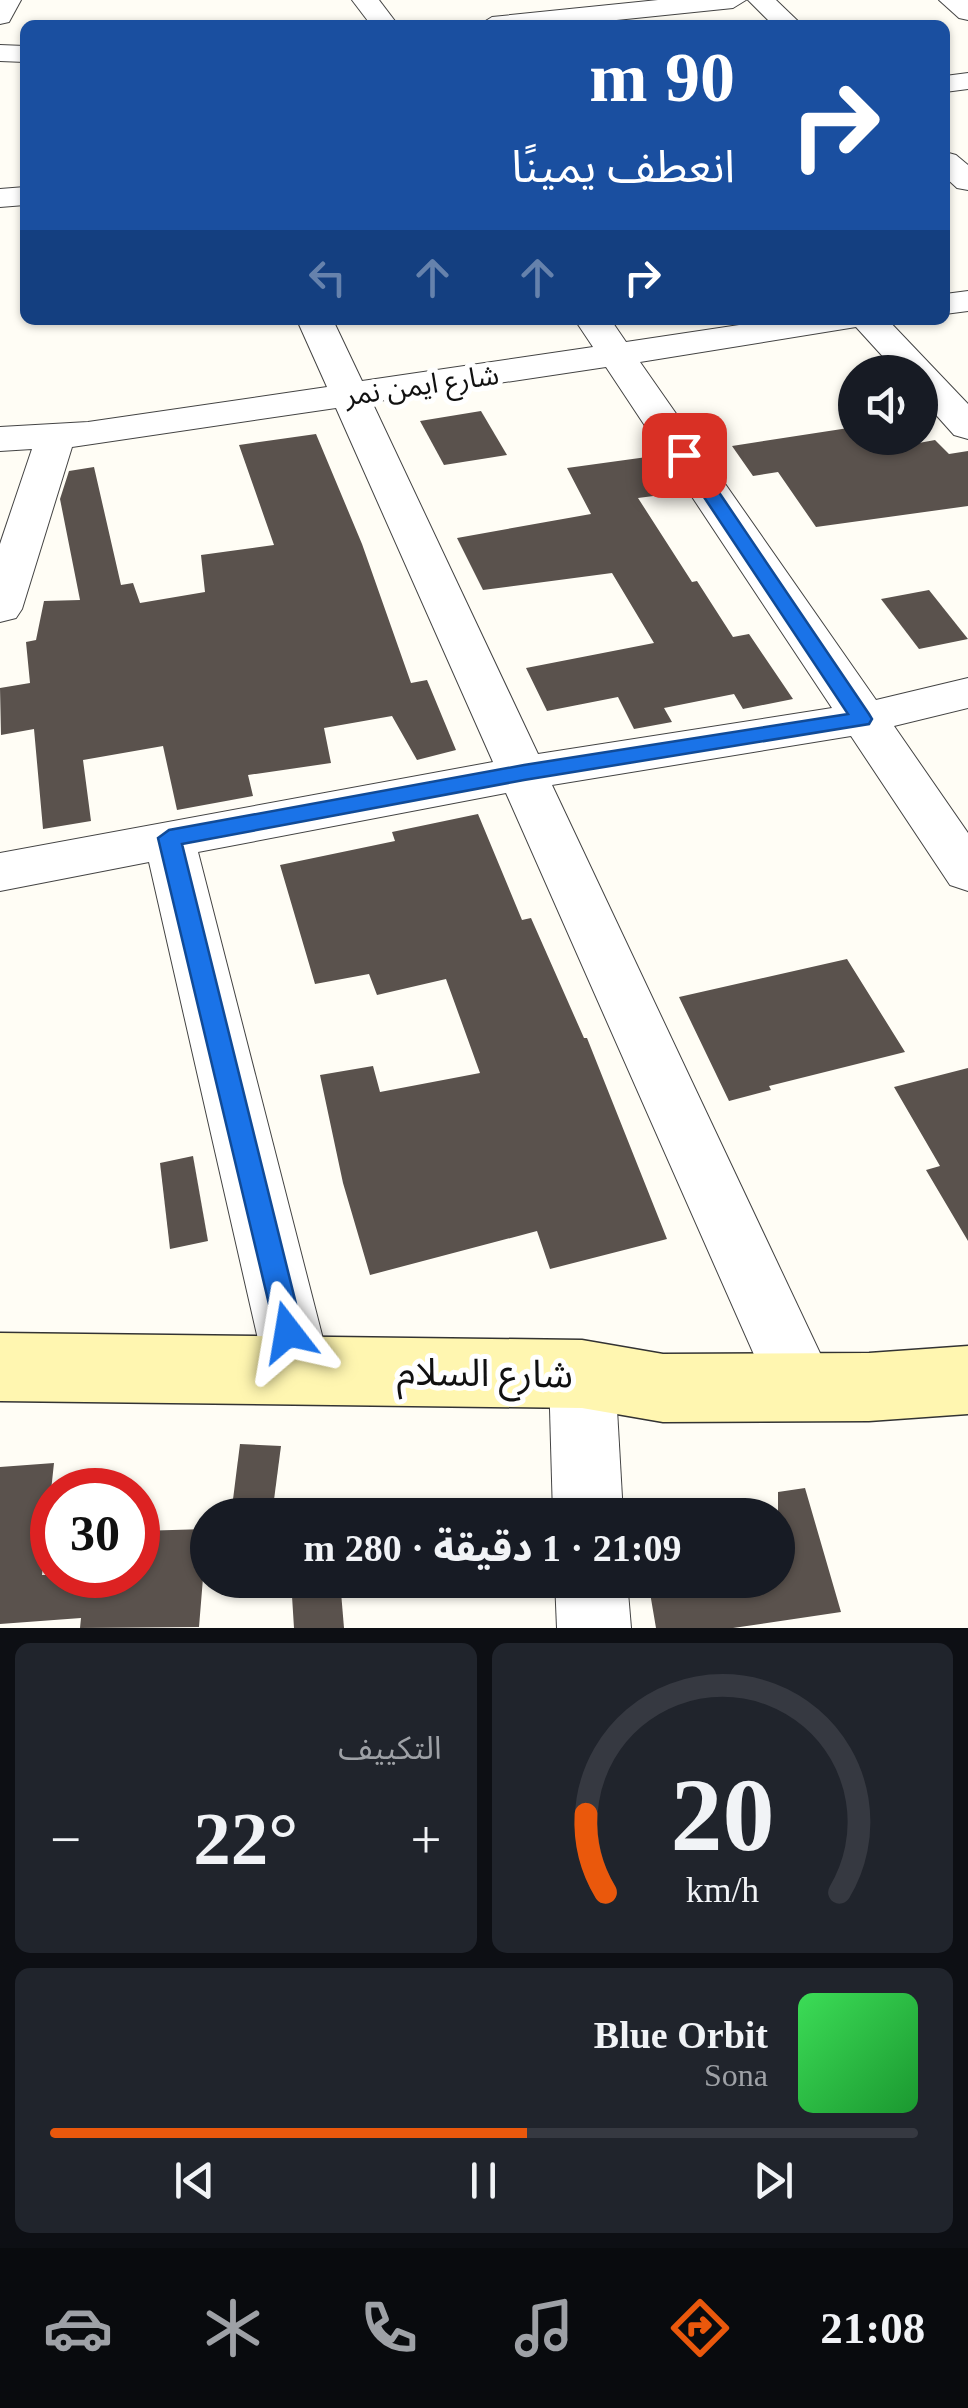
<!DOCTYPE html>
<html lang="ar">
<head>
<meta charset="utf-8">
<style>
	body { margin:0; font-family:"Times New Roman","Noto Sans Arabic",serif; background:#20242c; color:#f1f3f6; direction:rtl; height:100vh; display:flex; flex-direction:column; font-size:38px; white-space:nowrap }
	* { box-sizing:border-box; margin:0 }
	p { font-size:32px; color:#9ea1a6 }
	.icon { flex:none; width:55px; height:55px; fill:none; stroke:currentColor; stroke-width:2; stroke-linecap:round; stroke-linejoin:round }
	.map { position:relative; height:1628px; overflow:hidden; direction:ltr }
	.details { display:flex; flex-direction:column; gap:15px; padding:15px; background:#0d0f14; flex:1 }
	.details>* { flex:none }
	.hud { position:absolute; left:20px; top:20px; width:930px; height:305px; border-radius:15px; box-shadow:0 2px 8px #0004; direction:rtl; background:#1a4fa0; color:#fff; overflow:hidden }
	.controls { position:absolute; left:838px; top:355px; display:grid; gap:20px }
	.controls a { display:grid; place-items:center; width:100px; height:100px; border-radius:50%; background:#171b24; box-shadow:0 2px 8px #0004; font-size:50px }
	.speed { position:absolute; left:30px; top:1468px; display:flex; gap:20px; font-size:50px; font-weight:700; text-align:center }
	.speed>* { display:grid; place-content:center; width:130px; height:130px; border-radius:50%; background:#171b24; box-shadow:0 2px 8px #0004; line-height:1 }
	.speed .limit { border:15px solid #d22; background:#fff; color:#111 }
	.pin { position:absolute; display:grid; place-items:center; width:85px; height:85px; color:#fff; margin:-42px; border-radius:20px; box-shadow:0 5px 15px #0006 }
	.me { position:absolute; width:110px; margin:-55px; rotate:346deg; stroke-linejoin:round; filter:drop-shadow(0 0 8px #0008) }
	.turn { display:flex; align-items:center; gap:35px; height:210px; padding:0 50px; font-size:45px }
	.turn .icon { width:130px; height:130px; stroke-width:2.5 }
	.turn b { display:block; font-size:70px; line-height:85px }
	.lanes { display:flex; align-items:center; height:95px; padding:0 50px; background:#0003; justify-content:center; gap:50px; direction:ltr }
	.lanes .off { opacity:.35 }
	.big { font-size:75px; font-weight:800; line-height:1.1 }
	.details .card { flex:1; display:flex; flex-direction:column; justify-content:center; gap:15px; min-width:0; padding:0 35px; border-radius:15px; background:#20242c }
	.details .dial { align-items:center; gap:0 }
	.dial svg { height:260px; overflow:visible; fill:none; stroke:#363941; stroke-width:7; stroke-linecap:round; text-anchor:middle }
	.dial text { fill:#f1f3f6; stroke:none }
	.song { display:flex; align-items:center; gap:30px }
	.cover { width:120px; height:120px; border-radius:15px; background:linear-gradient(135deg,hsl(130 70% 55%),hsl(130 70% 35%)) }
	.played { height:10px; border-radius:5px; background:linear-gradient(90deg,#ea580c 55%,#363941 55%) }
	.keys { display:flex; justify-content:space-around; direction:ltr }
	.heat { display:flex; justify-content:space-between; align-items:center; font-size:55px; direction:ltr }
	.details .tiles { flex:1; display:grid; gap:15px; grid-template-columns:1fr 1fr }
	.card:last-child { grid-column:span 2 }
	.trip { position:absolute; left:190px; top:1498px; width:605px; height:100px; border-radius:50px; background:#171b24; box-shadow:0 2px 8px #0004; font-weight:800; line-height:100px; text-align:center; direction:rtl }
	.menu { display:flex; height:160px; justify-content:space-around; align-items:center; background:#090b0e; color:#9ea1a6 }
	.menu .icon { width:70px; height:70px }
	.menu .selected { color:#ea580c }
	.menu b { font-size:45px; color:#f1f3f6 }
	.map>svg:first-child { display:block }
	.building { fill:#5a524d }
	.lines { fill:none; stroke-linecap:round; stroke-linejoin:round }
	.street-casing { stroke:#444; stroke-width:2 }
	.secondary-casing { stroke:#333; stroke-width:3 }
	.street { fill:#fff; fill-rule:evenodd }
	.secondary { fill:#fff6b0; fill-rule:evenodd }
	.route { fill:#1a73e8; stroke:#114b97; stroke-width:2.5 }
	.labels { text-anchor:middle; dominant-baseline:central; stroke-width:10; stroke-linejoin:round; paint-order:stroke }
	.far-street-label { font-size:28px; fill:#111; stroke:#fff }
	.near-street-label { font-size:38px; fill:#111; stroke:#fff }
</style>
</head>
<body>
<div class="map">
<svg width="968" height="1628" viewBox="0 0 968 1628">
	<rect width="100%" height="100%" fill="#fffdf5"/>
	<g class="building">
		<polygon points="481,411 507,455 444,465 420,421"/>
		<polygon points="855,427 855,438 889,438 897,447 935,440 949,454 968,451 968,506 816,527 778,472 753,476 732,446"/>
		<polygon points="316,434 362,544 411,683 427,680 456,750 417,760 392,716 324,728 331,763 248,775 253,796 177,810 163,746 83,760 91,821 43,829 34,729 1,735 0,688 30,683 26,642 36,640 44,601 80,600 60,499 69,471 94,467 121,585 133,583 140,603 205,592 201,555 274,545 239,445"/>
		<polygon points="647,457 669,494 638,498 692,582 697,581 733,637 749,634 793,699 743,709 734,694 664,708 672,722 634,729 618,697 547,711 526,668 654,643 612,573 483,590 457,538 591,514 567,468"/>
		<polygon points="929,590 968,639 919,649 881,599"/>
		<polygon points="478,814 522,920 531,918 584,1038 587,1038 667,1239 550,1269 537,1231 370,1275 343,1183 320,1075 373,1066 380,1092 480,1073 446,979 377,995 369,974 315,984 280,865 395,841 392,832"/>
		<polygon points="847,959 905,1052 769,1086 771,1090 729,1101 679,997"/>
		<polygon points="968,1068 968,1241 926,1170 940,1166 894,1087"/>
		<polygon points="193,1156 208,1241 170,1249 160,1163"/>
		<polygon points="240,1444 281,1446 272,1515 231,1515"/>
		<polygon points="54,1463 42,1575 138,1575 138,1531 207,1529 199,1627 80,1628 81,1618 0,1624 0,1467"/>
		<polygon points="805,1488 841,1612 733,1628 656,1628 649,1587 706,1583 705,1580 778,1580 778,1492"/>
		<polygon points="291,1580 340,1580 344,1628 294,1628"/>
	</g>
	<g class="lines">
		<defs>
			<g id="street">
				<polygon points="0,0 21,0 9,22 0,24"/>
				<polygon points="352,0 379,0 398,25 371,25"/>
				<polygon points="658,0 746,0 733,8 568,25 479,25 492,17"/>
				<polygon points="748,0 776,0 802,25 773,25"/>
				<polygon points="939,0 968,0 968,20 959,18"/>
				<polygon points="0,45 25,46 25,62 0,61"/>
				<polygon points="968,73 968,89 945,92 945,76"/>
				<polygon points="945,152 956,155 968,165 968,190 957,188 945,177"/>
				<polygon points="25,187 25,205 0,207 0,189"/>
				<polygon points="968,291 968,311 945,314 945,294"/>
				<path d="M297,320H333L362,381L593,347L575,320H611L626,342L772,320H888L968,404V439L954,435L920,397V372H897L856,327L640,362L876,700L968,678V708L894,726L968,833V891L950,885L851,736L552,785L836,1387L826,1409L802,1418L778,1409L506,793L198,852L331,1370L322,1392L298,1401L274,1392L265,1370L149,862L0,891V853L493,762L336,408L72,447L22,609L16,618L0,622V544L32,449L0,451V427L88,422L327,387ZM606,367L832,708L538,754L372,402Z"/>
				<polygon points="582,1343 606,1352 615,1374 623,1515 553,1515 549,1374 558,1352"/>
				<polygon points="555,1580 627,1580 631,1628 557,1628"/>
			</g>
			<polygon id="secondary" points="0,1333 582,1340 663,1354 869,1353 968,1346 968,1414 869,1421 663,1422 582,1408 0,1401"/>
		</defs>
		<use href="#street" class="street-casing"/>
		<use href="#secondary" class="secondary-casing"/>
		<use href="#street" class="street"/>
		<use href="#secondary" class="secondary"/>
	</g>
	<polygon class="route" points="684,450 691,451 869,714 872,719 869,724 524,780 182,844 303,1332 299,1342 288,1346 278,1342 158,838 169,830 524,765 848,714 676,455"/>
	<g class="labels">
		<g class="far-street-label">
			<text transform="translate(422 385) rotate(-8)">شارع ايمن نمر</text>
		</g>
		<g class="near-street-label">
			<text transform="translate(485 1373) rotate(1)">شارع السلام</text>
		</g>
	</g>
</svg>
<div class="controls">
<a><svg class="icon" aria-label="sound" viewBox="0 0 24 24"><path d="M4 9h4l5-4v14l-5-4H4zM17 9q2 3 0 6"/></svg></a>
</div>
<div class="speed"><div class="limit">30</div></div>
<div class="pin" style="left:684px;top:455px;background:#d93025"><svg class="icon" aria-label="arrive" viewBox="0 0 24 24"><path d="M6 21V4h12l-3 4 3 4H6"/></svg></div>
<svg class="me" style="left:288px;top:1332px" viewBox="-20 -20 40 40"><path d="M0-17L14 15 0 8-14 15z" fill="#1a73e8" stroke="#fff" stroke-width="4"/></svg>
<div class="trip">21:09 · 1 دقيقة · 280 m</div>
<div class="hud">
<div class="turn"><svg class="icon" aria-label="right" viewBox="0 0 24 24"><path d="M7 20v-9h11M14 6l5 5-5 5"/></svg><div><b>90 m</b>انعطف يمينًا</div></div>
<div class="lanes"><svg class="icon off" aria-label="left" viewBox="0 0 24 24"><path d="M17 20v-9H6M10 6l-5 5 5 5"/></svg><svg class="icon off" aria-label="ahead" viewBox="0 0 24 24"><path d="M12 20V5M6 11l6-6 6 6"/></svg><svg class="icon off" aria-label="ahead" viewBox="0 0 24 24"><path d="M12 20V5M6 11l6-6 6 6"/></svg><svg class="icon" aria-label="right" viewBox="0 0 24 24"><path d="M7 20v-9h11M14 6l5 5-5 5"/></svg></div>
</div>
</div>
<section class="details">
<div class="tiles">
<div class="card dial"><svg viewBox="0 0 100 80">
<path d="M14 69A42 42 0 1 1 86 69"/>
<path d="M14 69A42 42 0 0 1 8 45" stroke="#ea580c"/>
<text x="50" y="56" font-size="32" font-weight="700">20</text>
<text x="50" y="72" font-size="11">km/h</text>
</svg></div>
<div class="card"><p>التكييف</p>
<div class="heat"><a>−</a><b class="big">22°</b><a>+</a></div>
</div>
<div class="card">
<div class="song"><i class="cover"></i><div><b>Blue Orbit</b><p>Sona</p></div></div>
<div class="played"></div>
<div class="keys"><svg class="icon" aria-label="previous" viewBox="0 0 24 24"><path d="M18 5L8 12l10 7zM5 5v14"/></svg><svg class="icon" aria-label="pause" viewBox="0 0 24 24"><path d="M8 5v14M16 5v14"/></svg><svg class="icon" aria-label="next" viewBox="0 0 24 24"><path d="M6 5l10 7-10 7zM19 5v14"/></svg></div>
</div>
</div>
</section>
<nav class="menu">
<b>21:08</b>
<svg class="icon selected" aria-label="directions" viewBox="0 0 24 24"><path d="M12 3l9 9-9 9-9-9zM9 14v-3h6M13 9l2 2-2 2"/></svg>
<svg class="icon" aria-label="music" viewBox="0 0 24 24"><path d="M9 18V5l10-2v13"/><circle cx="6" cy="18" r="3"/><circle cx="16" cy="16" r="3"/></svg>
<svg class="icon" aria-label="phone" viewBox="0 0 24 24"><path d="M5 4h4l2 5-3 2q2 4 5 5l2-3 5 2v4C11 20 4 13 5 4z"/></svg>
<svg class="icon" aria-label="climate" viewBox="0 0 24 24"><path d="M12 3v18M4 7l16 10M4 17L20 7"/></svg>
<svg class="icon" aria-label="car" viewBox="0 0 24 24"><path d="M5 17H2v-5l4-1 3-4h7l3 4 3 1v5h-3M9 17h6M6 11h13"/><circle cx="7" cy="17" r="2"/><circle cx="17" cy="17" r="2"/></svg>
</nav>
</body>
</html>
